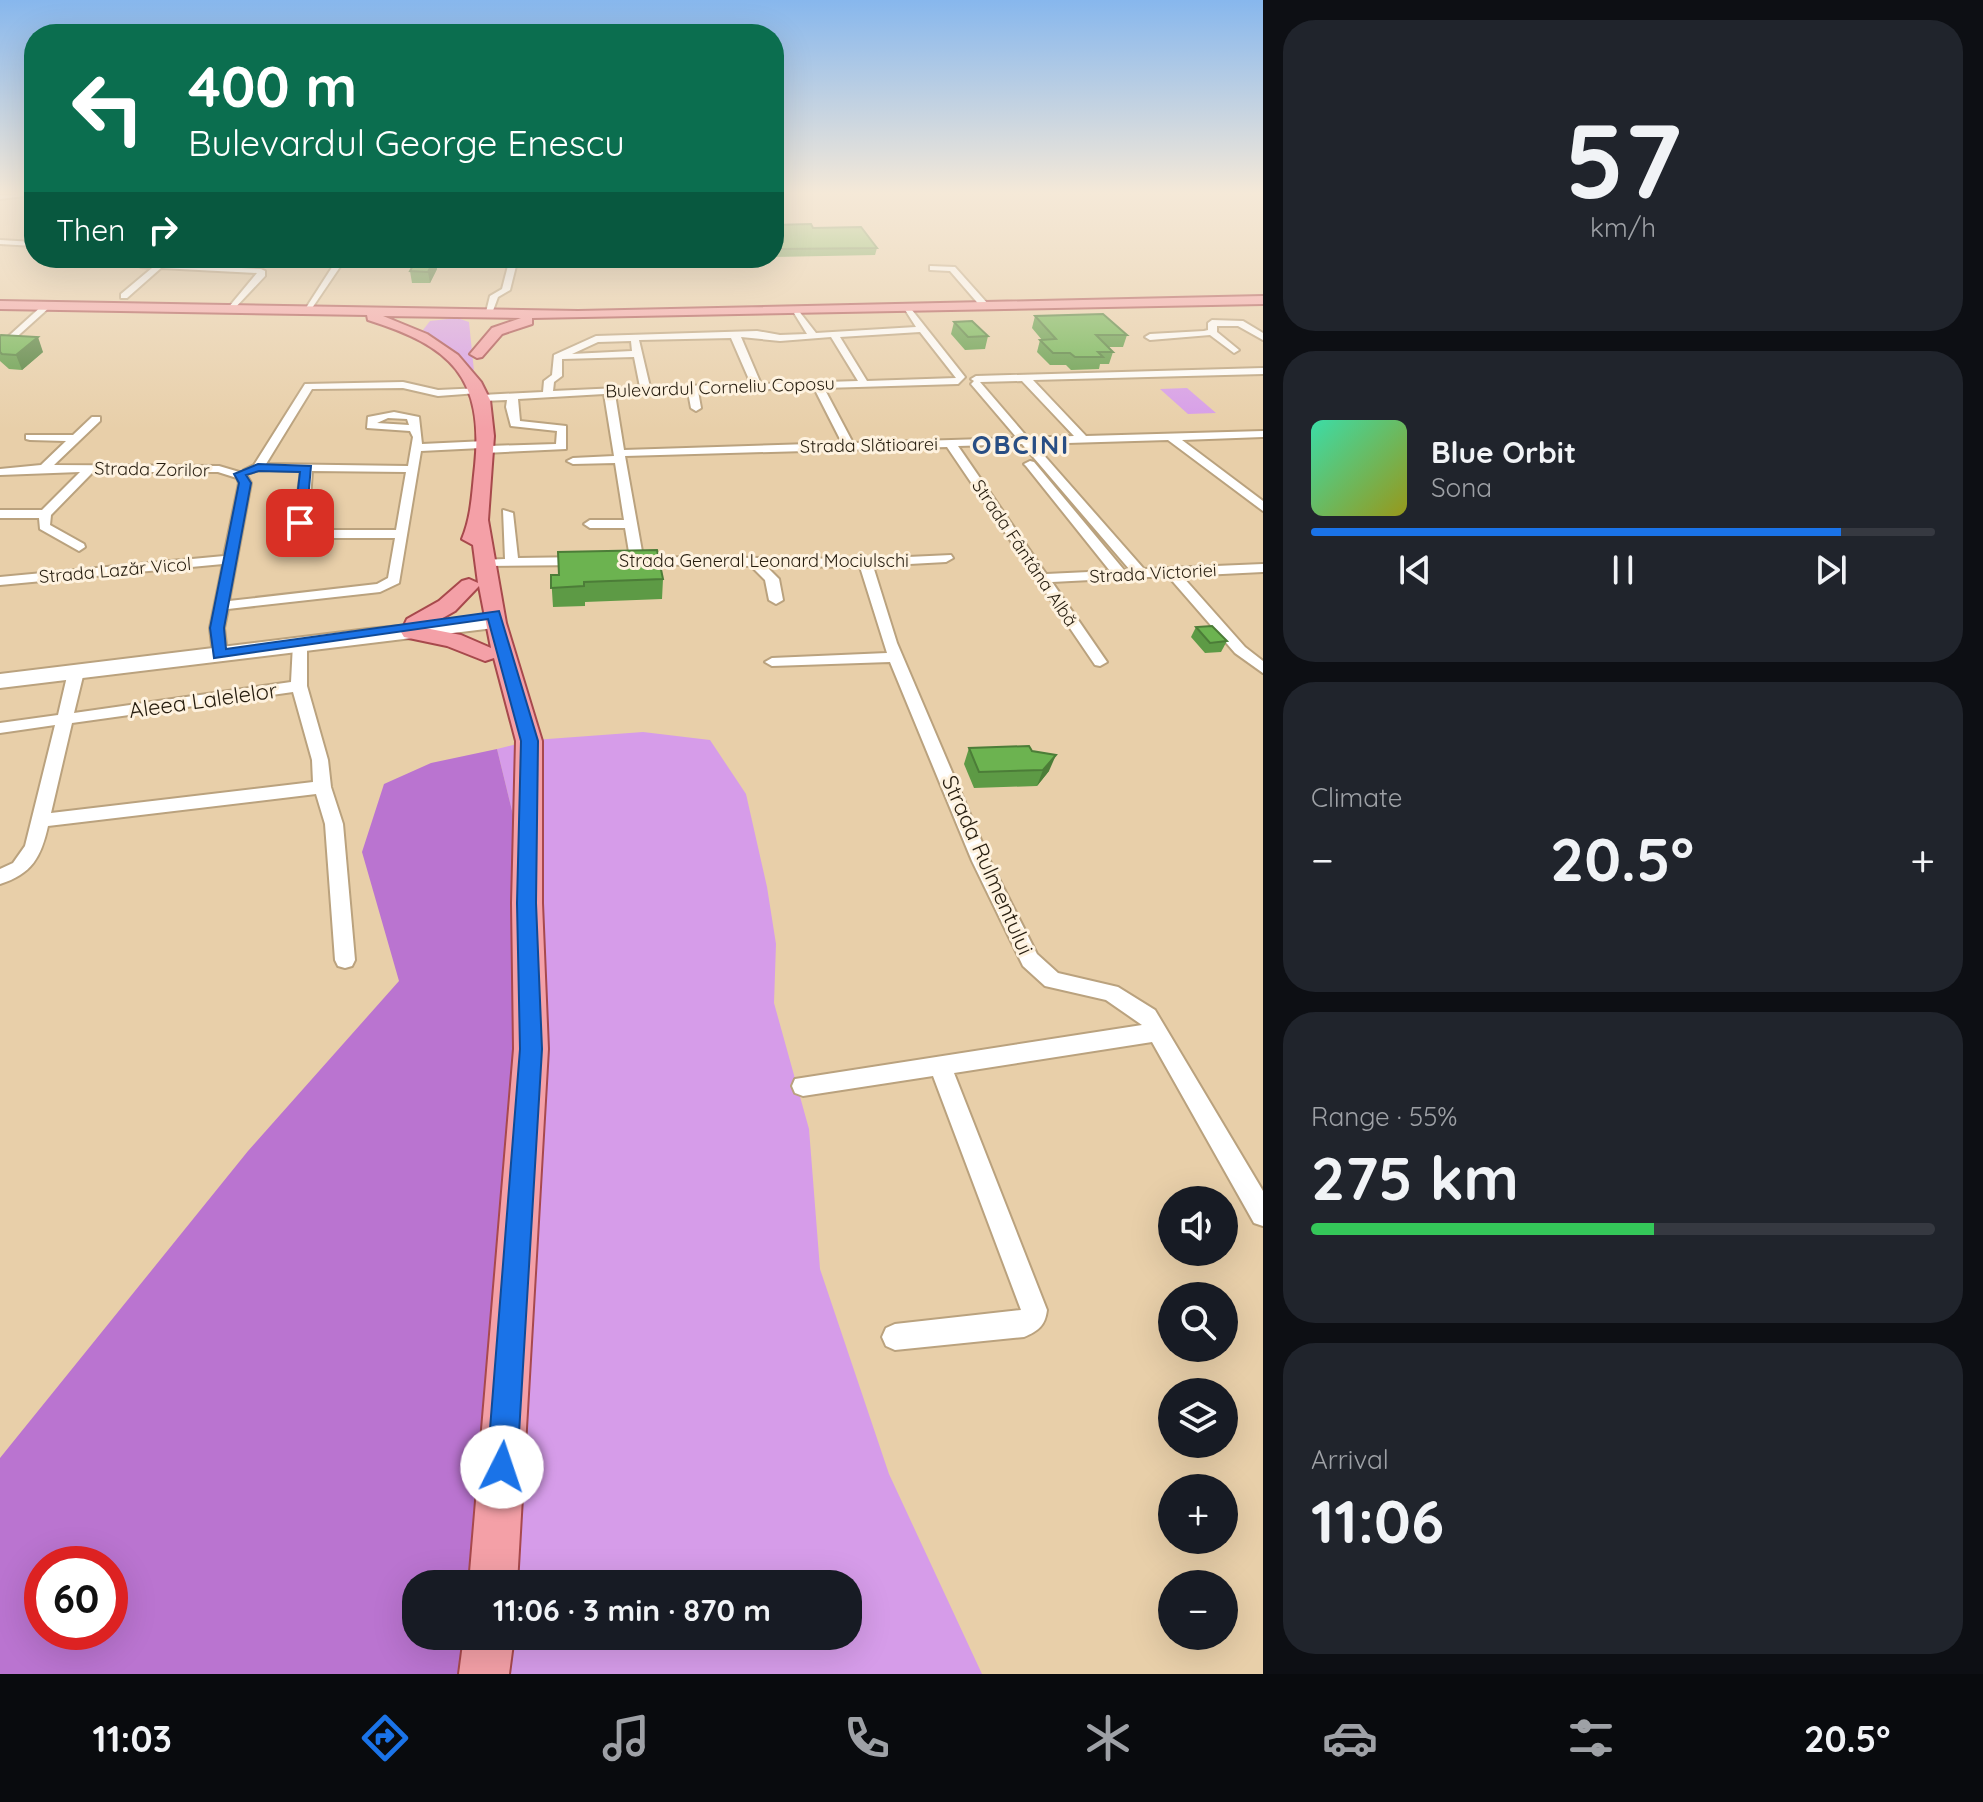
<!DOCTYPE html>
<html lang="en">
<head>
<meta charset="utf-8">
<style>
	body { margin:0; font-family:Quicksand,sans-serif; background:#20242c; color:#f1f3f6; height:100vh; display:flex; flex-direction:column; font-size:30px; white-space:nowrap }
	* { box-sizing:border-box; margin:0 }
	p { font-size:26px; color:#9ea1a6 }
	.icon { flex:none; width:44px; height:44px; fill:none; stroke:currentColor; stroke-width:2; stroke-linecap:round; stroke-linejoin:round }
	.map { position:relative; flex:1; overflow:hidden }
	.side { display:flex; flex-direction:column; gap:20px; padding:20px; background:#0d0f14; width:720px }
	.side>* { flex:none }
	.top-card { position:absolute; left:24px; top:24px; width:760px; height:244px; border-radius:32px; box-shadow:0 8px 32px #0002; background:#0b6e4f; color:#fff; overflow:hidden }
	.tools { position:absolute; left:1158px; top:1186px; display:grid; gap:16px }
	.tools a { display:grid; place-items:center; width:80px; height:80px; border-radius:50%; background:#171b24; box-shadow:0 8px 32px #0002; font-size:40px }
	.speed { position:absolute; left:24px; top:1546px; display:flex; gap:16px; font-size:40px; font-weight:700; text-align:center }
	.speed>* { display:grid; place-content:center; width:104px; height:104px; border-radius:50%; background:#171b24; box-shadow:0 8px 32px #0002; line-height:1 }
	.speed .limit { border:12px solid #d22; background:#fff; color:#111 }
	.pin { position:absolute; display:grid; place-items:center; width:68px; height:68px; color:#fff; margin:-34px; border-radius:16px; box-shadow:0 4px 12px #0006 }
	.me { position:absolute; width:88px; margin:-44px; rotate:4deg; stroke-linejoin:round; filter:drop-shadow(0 0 6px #0008) }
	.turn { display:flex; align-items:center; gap:28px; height:168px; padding:0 32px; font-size:36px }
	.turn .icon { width:104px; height:104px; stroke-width:2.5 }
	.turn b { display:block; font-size:56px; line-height:68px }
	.then { display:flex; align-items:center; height:76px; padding:0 32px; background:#0003; gap:16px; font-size:30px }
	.big { font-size:60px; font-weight:700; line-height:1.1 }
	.side .tile { flex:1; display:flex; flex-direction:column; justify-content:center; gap:12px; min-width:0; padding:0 28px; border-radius:32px; background:#20242c }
	.side .dial { align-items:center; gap:0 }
	.dial b { font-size:104px; line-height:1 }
	.song { display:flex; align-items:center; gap:24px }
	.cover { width:96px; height:96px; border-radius:12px; background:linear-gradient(135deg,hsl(160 70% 55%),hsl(60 70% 35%)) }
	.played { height:8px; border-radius:4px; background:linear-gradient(90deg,#1a73e8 85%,#363941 85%) }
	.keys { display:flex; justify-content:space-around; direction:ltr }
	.heat { display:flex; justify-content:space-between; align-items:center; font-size:44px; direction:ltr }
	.charge { height:12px; border-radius:6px; background:linear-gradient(90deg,#34c759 55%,#363941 0) }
	.trip { position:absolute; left:402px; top:1570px; width:460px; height:80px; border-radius:32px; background:#171b24; box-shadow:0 8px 32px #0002; font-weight:700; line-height:80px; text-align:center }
	.tabs { display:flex; height:128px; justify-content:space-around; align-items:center; background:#090b0e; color:#9ea1a6 }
	.tabs .icon { width:56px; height:56px }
	.tabs .on { color:#1a73e8 }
	.tabs b { font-size:36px; color:#f1f3f6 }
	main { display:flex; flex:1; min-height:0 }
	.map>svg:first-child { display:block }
	.green { fill:#d69ce9 }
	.forest { fill:#ba74d0; fill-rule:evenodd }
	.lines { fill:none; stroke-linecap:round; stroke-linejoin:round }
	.street-casing { stroke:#baa27e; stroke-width:4 }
	.secondary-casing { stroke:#baa27e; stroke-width:4 }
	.primary-casing { stroke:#a7494c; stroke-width:4 }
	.street { fill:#fff; fill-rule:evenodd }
	.secondary { fill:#fff; fill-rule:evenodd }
	.primary { fill:#f4a0a7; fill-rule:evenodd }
	.wall { fill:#5d9a45 }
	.shaded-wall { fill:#4c7d38 }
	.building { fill:#6cb350; stroke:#4c7d38; stroke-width:2 }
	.route { fill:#1a73e8; stroke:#114b97; stroke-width:2 }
	.labels { text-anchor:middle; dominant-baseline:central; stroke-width:6; stroke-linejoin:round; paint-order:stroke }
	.far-street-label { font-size:18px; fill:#261d0f; stroke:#fef2df }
	.street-label { font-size:22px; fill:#261d0f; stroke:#fef2df }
	.far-district-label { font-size:26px; font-weight:bold; letter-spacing:2px; fill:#294e84; stroke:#fef2df }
</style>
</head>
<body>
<main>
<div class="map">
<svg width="1263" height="1674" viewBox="0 0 1263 1674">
	<rect width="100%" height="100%" fill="#e8cfa9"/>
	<g class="green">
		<polygon points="457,318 469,322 474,371 423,330 430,321"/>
		<polygon points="1187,388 1216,413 1188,414 1160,389"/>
		<polygon points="643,732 710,740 746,794 767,887 776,944 774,1003 809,1129 820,1269 889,1474 982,1674 462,1674 466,1636 848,1636 848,1584 472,1584 524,860 497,749 534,740"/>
	</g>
	<path class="forest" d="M497,749L524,860L516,1134L472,1584H416V1636H466L462,1674H0V1458L248,1151L399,981L362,852L384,784L431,763ZM42,1564H110V1632H42Z"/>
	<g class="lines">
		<defs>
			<g id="street">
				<polygon points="27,194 24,196 0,199 0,195"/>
				<polygon points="0,240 34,242 34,246 0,244"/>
				<polygon points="338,258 346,258 310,311 304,311"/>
				<polygon points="510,258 518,258 510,290 498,297 491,316 485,316 490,296 502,289"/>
				<polygon points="141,263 261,269 265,271 265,276 232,311 228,308 257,273 161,268 127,298 121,298 121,294 152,268 141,267"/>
				<polygon points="930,266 955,267 988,304 988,308 982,308 950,271 930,270"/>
				<polygon points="44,304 51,306 0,352 0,344"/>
				<path d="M902,305H908L965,377L958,384L824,388L853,443L1017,438L971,384L974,381L971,379L976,376L1263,368V374L1033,380L1086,436L1263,431V437L1182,440L1263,501V511L1168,440L1034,444L1144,569L1263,564V572L1182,576L1245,647L1263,661V673L1235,653L1168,576L1052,582L1107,662L1100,666L1095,665L947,447L625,456L643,557L865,559L951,555L953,558L946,562L873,566L897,643L990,861L1037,954L1058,973L1118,987L1155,1010L1263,1191V1226L1254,1223L1152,1042L954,1073L1047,1310C1045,1326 1038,1331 1024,1337L895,1350L886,1346L882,1337L886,1328L895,1324L1021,1310L933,1076L803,1096L795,1093L792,1086L795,1079L1142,1025L1106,1000L1045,986L1023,966L972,861L890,662L772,666L765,662L772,658L887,653L860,567L766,566L779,579L783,600L776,604L769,600L765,580L751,566L631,564L625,528H590L584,524L590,520H624L615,463L573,464L567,461L573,458L614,456L604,394L518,399L520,421L566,426V449L485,453L479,450L481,448L421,451L399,583L380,592L228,609L224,628L227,654L220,658L213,654L210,628L223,564L0,585V577L224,556L239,483L237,478L218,472H93L51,515L50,525L84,544L85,547L79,551L40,529L39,518H0V510H42L80,472L0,475V469L41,465L66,441L30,440L26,439V435H73L92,417H100V421L54,465L219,466L246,474L251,483L229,601L377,584L388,578L395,538H319L299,532L294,523L301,471L259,470L250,473L244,470L254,465L305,384L403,382L438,390L482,388L483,390L478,393L438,396L403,388L312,389L266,464L408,466L413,437L410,431L367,428L368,417L394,412L419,417L422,444L486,441L492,444L489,446L556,444L557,431L511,426L506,407L507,400L482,401L477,398L482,395L543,392L544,381L552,375L554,355L596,336L757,331L780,335L807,334L794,313L798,310L816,333L916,327ZM920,332L956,378L867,381L840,337ZM741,337L780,341L831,337L858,381L761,384ZM731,338L751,384L650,387L639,340ZM631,341L632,351L572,354L598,342ZM634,357L640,387L553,391L554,382L562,376V359ZM1022,381L1074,436L1028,438L980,382ZM814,388L842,443L624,450L615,394L688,392L691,408L696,411L701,408L698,391ZM388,418L407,419L409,425L377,423ZM1022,444L1130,570H1124L1034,462L1030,461L1024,464L1026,466L1110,571L1046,574L958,446ZM312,471L406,472L396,530H320L308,527Z"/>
				<polygon points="1212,320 1243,321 1263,333 1263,340 1238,326 1217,326 1217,332 1239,350 1234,353 1210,335 1150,340 1145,337 1150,334 1204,331 1208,330 1208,323"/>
				<polygon points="503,510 513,513 518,558 583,557 590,561 583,565 481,566 481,560 505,559"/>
				<path d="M300,640L307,644V686L328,760L331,787L343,824L355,960L352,966L345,968L338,966L335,960L325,824L316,794L48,826C41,857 32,874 0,884V869L13,863L25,846L55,725L0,733V723L58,715L68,672L76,667L84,672L74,713L291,682L293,644ZM293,692L312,760L313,782L51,813L72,723Z"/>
			</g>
			<polygon id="secondary" points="495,617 502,619 505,623 502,627 0,688 0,674 368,629"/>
			<g id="primary">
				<path d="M1263,296V304L532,318V324L502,334L482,357L477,358L470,354L492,328L521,318L383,316L427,334L458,355L481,382L490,400L494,436L488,520L506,623L542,741V903L548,1049L517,1584H469L514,1049L512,903L516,741L494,658L485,661L447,646L404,637L401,632L407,619L439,601L462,581L469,579L478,583L473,545L462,539C472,515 472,491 475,466C484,377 451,346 368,320L367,315L0,309V301L578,311ZM479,586L491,648L461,635L425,628L455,611Z"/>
				<polygon points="464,1636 514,1636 509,1674 459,1674"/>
			</g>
		</defs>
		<use href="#street" class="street-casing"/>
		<use href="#secondary" class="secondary-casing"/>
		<use href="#primary" class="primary-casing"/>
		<use href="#street" class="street"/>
		<use href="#secondary" class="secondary"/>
		<use href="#primary" class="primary"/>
	</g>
	<g class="wall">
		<polygon points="774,225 813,228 877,248 875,255 774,257"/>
		<polygon points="435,258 437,269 430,283 412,283 410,271 412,267 388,267 387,259"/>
		<polygon points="1035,316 1127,335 1123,347 1109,347 1113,352 1109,364 1100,364 1099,369 1071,370 1066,365 1050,365 1037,352 1040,340 1042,340 1032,328"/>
		<polygon points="954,322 988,336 985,349 965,350 951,334"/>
		<polygon points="0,336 43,352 22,370 9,369 0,361"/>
		<polygon points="551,575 663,579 662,599 585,602 585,606 553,607"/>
		<polygon points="1196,627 1227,641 1221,652 1205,653 1191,637"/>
		<polygon points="969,748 1032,751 1049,771 1037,786 974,788 964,764"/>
	</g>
	<g class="shaded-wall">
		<polygon points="435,258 437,269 430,283 428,272"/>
		<polygon points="38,337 43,352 22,370 16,355"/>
		<polygon points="1056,755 1049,771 1037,786 1043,770"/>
	</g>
	<g class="building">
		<polygon points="811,224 813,228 861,227 877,248 774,249 774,225"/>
		<polygon points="388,258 417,258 416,260 387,259"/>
		<polygon points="417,258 435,258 428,272 410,271"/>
		<polygon points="1103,314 1127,335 1096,335 1113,352 1098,352 1103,357 1075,357 1070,353 1053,353 1040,340 1056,339 1035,316"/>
		<polygon points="972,321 988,336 968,337 954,322"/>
		<polygon points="0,336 1,335 38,337 16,355 2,354 0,352"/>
		<polygon points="657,550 663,579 584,582 584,586 551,588 551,575 559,575 558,552"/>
		<polygon points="1212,626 1227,641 1210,643 1196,627"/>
		<polygon points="1029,746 1032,751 1056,755 1043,770 979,772 969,748"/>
	</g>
	<linearGradient id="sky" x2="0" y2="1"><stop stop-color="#87b7ed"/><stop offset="0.45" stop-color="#f5e9d8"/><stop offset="1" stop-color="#f5e9d8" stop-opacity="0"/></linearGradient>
	<rect width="1263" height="429" fill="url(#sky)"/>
	<polygon class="route" points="258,464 311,466 306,523 300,526 294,523 300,472 259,471 246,475 251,483 224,628 226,649 499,611 538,741 536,903 542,1049 517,1467 513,1477 502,1482 492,1477 487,1467 520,1049 517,903 521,741 488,619 214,658 210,628 239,483 234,474"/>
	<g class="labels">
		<g class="far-street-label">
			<text transform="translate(720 387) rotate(-2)">Bulevardul Corneliu Coposu</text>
			<text transform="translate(869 445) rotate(-1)">Strada Slătioarei</text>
			<text transform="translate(152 469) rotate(1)">Strada Zorilor</text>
			<text transform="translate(1025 553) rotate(56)">Strada Fântâna Albă</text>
			<text x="764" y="560">Strada General Leonard Mociulschi</text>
			<text transform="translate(115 570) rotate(-5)">Strada Lazăr Vicol</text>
			<text transform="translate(1153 573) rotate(-3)">Strada Victoriei</text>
		</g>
		<g class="street-label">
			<text transform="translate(203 700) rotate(-8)">Aleea Lalelelor</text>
			<text transform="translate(988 865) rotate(66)">Strada Rulmentului</text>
		</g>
		<g class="far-district-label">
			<text x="1021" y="444">OBCINI</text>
		</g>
	</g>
</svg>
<div class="tools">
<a><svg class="icon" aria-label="sound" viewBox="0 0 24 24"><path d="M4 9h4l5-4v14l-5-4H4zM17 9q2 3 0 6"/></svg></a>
<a><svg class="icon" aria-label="search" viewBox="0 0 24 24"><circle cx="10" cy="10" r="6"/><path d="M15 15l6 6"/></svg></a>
<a><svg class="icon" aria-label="layers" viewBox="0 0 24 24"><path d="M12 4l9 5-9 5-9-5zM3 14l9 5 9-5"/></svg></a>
<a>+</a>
<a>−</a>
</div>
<div class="speed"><div class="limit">60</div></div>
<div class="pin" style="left:300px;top:523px;background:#d93025"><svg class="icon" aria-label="arrive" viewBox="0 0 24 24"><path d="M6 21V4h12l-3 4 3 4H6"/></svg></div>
<svg class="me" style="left:502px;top:1467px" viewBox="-20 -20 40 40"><circle r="19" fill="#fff"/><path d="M0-13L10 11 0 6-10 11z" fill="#1a73e8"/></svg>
<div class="trip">11:06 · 3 min · 870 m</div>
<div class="top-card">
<div class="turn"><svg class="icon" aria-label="left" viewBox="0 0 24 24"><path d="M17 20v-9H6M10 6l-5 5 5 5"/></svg><div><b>400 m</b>Bulevardul George Enescu</div></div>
<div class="then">Then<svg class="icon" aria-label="right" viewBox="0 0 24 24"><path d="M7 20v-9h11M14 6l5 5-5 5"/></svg></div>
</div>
</div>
<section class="side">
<div class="tile dial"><b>57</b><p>km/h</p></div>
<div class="tile">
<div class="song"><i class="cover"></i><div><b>Blue Orbit</b><p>Sona</p></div></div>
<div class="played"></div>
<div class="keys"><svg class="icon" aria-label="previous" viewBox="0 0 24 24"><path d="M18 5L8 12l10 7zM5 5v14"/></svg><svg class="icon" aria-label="pause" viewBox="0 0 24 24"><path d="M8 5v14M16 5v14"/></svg><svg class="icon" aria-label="next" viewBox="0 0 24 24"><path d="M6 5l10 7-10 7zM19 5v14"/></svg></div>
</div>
<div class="tile"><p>Climate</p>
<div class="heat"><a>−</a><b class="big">20.5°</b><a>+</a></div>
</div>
<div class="tile"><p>Range · 55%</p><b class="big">275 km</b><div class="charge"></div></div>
<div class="tile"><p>Arrival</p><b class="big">11:06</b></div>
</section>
</main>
<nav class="tabs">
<b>11:03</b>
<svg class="icon on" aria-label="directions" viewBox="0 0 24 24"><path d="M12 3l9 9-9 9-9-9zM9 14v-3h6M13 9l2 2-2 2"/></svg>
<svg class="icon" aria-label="music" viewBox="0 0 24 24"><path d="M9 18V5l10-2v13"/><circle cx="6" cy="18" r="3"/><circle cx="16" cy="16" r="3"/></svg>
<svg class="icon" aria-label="phone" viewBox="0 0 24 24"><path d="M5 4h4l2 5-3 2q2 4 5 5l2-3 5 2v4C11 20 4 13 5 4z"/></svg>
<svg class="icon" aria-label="climate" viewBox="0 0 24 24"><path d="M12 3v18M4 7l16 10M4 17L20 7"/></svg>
<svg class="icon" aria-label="car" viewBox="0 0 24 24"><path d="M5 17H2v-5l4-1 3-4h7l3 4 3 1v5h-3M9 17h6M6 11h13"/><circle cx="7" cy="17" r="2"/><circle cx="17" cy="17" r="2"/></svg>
<svg class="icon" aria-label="filters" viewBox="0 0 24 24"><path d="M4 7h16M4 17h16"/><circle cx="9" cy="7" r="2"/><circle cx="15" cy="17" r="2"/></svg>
<b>20.5°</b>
</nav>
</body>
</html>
